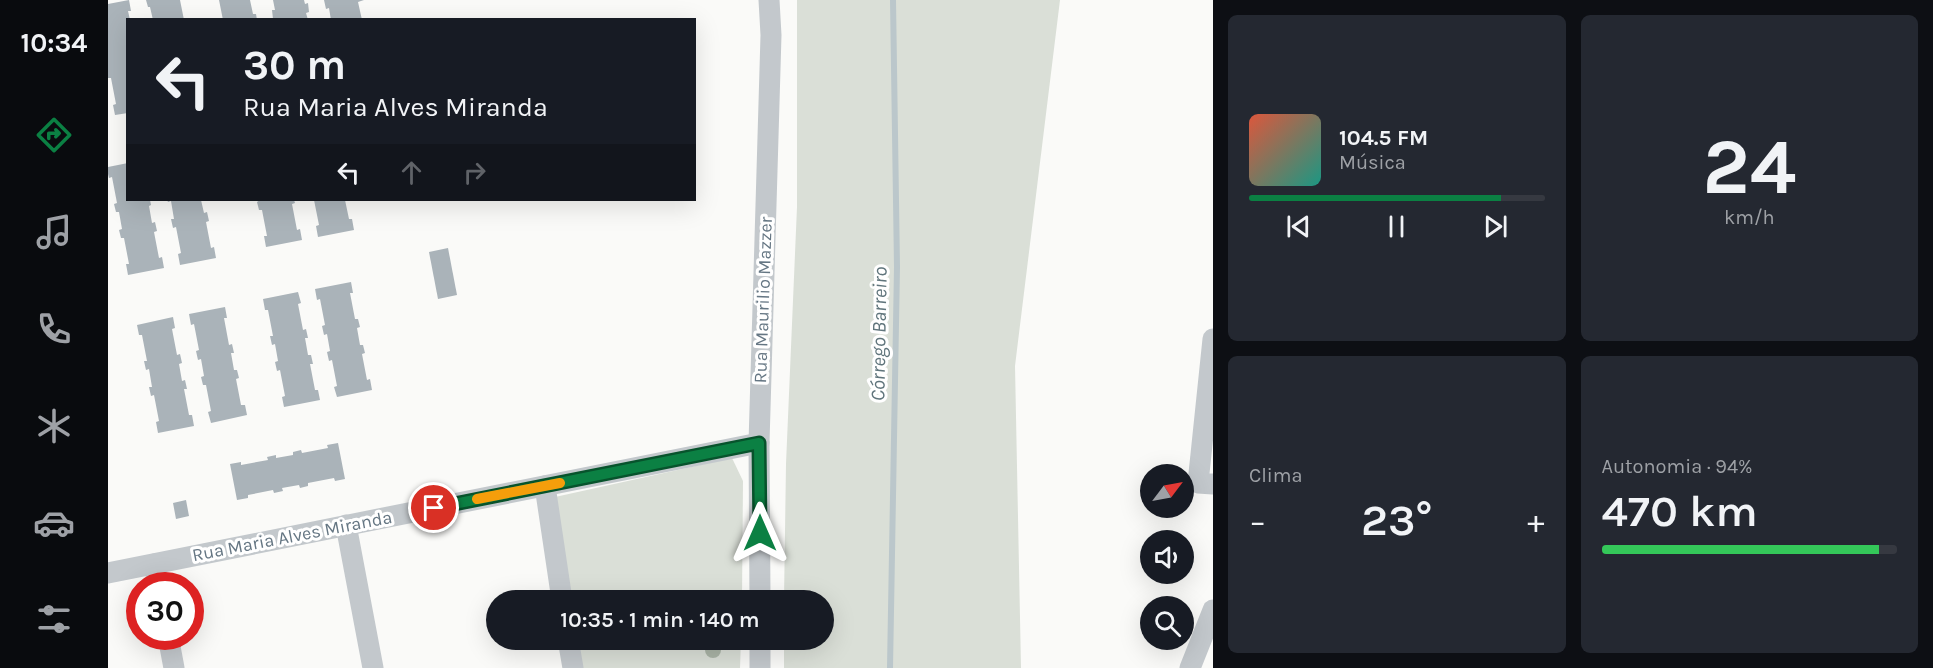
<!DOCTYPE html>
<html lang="pt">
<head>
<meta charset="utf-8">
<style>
	body { margin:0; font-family:Karla,sans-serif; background:#242831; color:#f1f3f6; height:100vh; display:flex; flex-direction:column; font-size:22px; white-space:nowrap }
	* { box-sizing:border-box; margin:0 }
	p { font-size:20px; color:#9ea1a6 }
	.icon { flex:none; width:33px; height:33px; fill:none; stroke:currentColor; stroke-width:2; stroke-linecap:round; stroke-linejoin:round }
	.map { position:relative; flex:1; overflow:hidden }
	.panel { display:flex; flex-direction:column; gap:15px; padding:15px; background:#0d0f14; width:720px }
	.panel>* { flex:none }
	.guide { position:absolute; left:18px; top:18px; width:570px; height:183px; border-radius:0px; box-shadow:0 6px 24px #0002; background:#171b24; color:#f1f3f6; overflow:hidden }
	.needle { width:39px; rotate:58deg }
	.controls { position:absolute; left:1032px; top:464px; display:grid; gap:12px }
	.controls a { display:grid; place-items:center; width:54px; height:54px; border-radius:50%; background:#171b24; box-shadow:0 6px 24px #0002; font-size:30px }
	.speed { position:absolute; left:18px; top:572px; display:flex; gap:12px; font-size:30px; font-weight:700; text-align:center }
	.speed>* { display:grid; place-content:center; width:78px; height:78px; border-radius:50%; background:#171b24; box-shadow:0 6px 24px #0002; line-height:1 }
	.speed .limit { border:9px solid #d22; background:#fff; color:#111 }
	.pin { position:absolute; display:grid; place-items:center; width:51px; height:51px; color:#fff; margin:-26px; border:3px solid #fff; border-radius:50%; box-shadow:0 2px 6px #0007 }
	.me { position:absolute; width:66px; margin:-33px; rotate:0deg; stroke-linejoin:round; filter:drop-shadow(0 0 4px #0008) }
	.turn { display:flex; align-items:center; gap:21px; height:126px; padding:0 18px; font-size:27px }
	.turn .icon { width:78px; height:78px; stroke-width:2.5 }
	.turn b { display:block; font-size:42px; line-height:51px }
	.lanes { display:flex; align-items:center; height:57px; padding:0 18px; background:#0003; justify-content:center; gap:30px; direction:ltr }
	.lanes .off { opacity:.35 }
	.big { font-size:45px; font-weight:600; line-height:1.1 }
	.panel .card { flex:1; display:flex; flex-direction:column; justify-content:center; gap:9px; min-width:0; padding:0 21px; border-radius:9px; background:#242831 }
	.panel .dial { align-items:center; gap:0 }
	.dial b { font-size:78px; line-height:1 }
	.song { display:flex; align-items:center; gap:18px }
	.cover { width:72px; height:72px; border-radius:9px; background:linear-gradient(135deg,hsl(10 70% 55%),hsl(170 70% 35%)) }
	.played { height:6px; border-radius:3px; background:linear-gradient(90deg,#0b8043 85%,#363941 85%) }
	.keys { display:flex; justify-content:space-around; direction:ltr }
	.heat { display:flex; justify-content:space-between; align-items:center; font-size:33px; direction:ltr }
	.charge { height:9px; border-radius:4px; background:linear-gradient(90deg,#34c759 94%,#363941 0) }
	.panel .tiles { flex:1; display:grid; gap:15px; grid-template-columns:repeat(2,1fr) }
	.trip { position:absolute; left:378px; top:590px; width:348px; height:60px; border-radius:30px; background:#171b24; box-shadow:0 6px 24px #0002; font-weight:600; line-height:60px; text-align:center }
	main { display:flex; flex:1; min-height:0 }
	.tabs { display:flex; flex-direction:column; width:108px; justify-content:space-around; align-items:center; background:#090b0e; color:#9ea1a6 }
	.tabs .icon { width:42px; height:42px }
	.tabs .active { color:#0b8043 }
	.tabs b { font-size:27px; color:#f1f3f6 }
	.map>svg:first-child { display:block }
	.green { fill:#dadfd7 }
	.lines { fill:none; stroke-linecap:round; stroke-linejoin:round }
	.stream { stroke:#bbc7cb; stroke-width:6 }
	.building { fill:#aab3b9 }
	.street { stroke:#c3c8cc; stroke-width:21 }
	.tree { fill:#aab4a7 }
	.route-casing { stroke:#07532c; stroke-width:15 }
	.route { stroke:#0b8043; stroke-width:10 }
	.slow { stroke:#f59e0b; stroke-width:10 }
	.labels { text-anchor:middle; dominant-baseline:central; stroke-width:6; stroke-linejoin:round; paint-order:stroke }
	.street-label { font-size:18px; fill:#657683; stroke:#fff }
	.water-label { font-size:20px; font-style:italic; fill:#60757c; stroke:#fff }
</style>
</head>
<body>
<main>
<nav class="tabs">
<b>10:34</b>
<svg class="icon active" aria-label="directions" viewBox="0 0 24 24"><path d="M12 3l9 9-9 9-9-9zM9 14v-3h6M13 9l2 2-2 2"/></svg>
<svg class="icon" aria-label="music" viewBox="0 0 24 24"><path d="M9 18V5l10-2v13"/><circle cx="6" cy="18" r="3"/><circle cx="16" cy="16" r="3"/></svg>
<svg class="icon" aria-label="phone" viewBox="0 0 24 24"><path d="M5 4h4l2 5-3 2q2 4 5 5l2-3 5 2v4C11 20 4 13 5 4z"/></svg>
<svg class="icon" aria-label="climate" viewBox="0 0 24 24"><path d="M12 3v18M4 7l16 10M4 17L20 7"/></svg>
<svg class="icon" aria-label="car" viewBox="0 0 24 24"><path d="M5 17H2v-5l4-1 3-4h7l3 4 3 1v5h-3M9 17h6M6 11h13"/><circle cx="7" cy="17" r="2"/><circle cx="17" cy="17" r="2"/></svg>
<svg class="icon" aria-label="filters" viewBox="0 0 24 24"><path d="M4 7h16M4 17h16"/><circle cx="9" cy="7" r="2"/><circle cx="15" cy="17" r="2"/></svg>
</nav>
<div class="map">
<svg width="1105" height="668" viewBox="0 0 1105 668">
	<rect width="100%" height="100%" fill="#fafaf8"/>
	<g class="green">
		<polygon points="689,0 952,0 907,366 913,668 676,668 676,639 716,639 716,600 676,600 678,464 689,207"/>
		<polygon points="624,458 635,481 634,600 460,600 447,497"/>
		<polygon points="464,639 633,639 632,668 468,668"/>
	</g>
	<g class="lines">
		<polyline class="stream" points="782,668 789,267 785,0"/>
	</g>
	<g class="building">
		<polygon points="21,0 23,11 20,11 22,20 20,20 20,113 7,115 5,105 8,104 3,78 0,78 0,4"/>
		<polygon points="38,0 72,0 76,20 45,20 42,7 40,7"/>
		<polygon points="111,0 142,0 145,14 148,14 149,20 115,20"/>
		<polygon points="165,0 196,0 197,4 200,3 201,12 198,13 200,20 165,19 164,10 167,10"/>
		<polygon points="216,0 256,0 250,2 254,20 223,20 221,8 218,9"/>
		<polygon points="20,163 20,200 42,200 43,205 41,206 44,223 47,222 49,231 46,232 51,258 54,257 56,268 20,275 18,264 21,264 16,238 13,238 11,230 14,229 11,212 8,212 6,204 9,203 4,177 1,178 0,174 0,167"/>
		<polygon points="59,200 93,200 96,213 99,212 101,221 98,222 103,248 106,247 108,258 72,265 70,254 73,253 68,227 65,228 63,219 66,219 63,201 60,202"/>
		<polygon points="152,200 186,200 187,203 184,204 189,230 192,229 194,240 158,247 156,236 159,236 154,210 151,210 149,202"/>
		<polygon points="206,200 237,200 241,219 244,219 246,230 210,237 208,226 211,225"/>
		<polygon points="340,248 349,295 330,299 321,252"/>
		<polygon points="243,282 245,293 242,293 247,319 250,319 252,327 249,328 252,345 255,345 257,353 254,354 259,380 262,379 264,390 229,397 226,387 229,386 224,360 221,361 219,352 222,351 219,334 216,335 214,326 217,325 212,299 209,300 207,289"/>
		<polygon points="190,292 193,303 190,304 195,330 198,329 200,338 197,338 200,355 203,355 205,364 202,364 207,390 210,390 212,400 176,407 174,397 177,396 172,370 169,371 167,362 170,361 167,344 164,345 162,336 165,336 160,310 157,310 155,299"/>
		<polygon points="117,307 119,318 116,318 121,345 124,344 126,353 123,353 126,370 129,370 131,378 128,379 133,405 137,405 139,415 103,423 100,412 103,411 98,385 95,385 93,377 96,376 93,359 90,360 88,351 91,350 86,324 83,325 81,314"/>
		<polygon points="65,317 67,328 64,329 69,355 72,354 74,363 71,364 74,381 77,380 79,389 76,389 81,415 84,415 86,426 50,433 48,422 51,421 46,395 43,396 41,387 44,387 41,369 38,370 36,361 39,361 34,335 31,335 29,325"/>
		<polygon points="230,443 237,479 227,481 226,478 200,483 200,486 192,488 191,485 174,488 175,491 166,493 165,490 140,495 140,498 129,500 122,464 133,462 133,465 160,460 159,457 168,455 168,458 185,455 185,452 193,450 194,453 220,448 219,445"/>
		<polygon points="78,500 81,516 68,519 65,503"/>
	</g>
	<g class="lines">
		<g class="street">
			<polyline points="1105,339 1090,483 1105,484"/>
			<polyline points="437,486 454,600"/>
			<polyline points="238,525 265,668"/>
			<polyline points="46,564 50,585"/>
			<polyline points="0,573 651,443"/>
			<polyline points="652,600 651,443 663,35 661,0"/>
			<polyline points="60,636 66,668"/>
			<polyline points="460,639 465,668"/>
			<polyline points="652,639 652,668"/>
			<polyline points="1082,668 1105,610"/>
		</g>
	</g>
	<circle class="tree" cx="605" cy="650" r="8"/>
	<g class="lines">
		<defs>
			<polyline id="route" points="326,508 651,443 652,533"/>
		</defs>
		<use href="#route" class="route-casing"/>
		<use href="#route" class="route"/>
		<polyline class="slow" points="369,499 452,483"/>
	</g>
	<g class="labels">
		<g class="street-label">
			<text transform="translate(655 300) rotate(-88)">Rua Maurilio Mazzer</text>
			<text transform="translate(184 536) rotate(-11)">Rua Maria Alves Miranda</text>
		</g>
		<g class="water-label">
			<text transform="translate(771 334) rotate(-89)">Córrego Barreiro</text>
		</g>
	</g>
</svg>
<div class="controls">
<a><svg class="needle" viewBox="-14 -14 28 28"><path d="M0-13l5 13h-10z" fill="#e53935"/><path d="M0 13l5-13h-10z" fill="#9ea1a6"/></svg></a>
<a><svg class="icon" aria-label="sound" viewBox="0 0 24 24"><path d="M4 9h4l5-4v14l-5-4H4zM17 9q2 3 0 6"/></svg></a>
<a><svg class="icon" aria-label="search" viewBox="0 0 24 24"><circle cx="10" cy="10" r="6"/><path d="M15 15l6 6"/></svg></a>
</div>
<div class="speed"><div class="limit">30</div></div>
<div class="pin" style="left:326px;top:508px;background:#d93025"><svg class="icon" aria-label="arrive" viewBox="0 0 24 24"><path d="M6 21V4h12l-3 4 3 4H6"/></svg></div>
<svg class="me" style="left:652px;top:533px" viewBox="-20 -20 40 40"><path d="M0-17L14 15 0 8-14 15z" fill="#0b8043" stroke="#fff" stroke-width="4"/></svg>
<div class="trip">10:35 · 1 min · 140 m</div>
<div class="guide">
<div class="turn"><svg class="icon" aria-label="left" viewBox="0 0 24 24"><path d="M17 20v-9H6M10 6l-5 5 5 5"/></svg><div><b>30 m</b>Rua Maria Alves Miranda</div></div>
<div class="lanes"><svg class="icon" aria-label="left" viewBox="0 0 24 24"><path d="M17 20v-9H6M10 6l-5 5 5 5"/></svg><svg class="icon off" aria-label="ahead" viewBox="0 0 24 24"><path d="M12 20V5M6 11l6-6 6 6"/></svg><svg class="icon off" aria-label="right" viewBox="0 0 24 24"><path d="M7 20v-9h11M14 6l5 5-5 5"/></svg></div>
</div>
</div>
<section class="panel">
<div class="tiles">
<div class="card">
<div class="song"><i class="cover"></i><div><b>104.5 FM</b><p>Música</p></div></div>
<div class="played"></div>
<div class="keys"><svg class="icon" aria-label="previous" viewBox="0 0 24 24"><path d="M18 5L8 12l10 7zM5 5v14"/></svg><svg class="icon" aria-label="pause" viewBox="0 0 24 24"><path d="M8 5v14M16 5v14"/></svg><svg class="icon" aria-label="next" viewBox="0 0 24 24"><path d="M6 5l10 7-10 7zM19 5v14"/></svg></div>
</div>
<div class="card dial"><b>24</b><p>km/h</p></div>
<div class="card"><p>Clima</p>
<div class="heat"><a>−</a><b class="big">23°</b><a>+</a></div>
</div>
<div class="card"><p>Autonomia · 94%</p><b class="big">470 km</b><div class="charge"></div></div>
</div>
</section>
</main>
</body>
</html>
